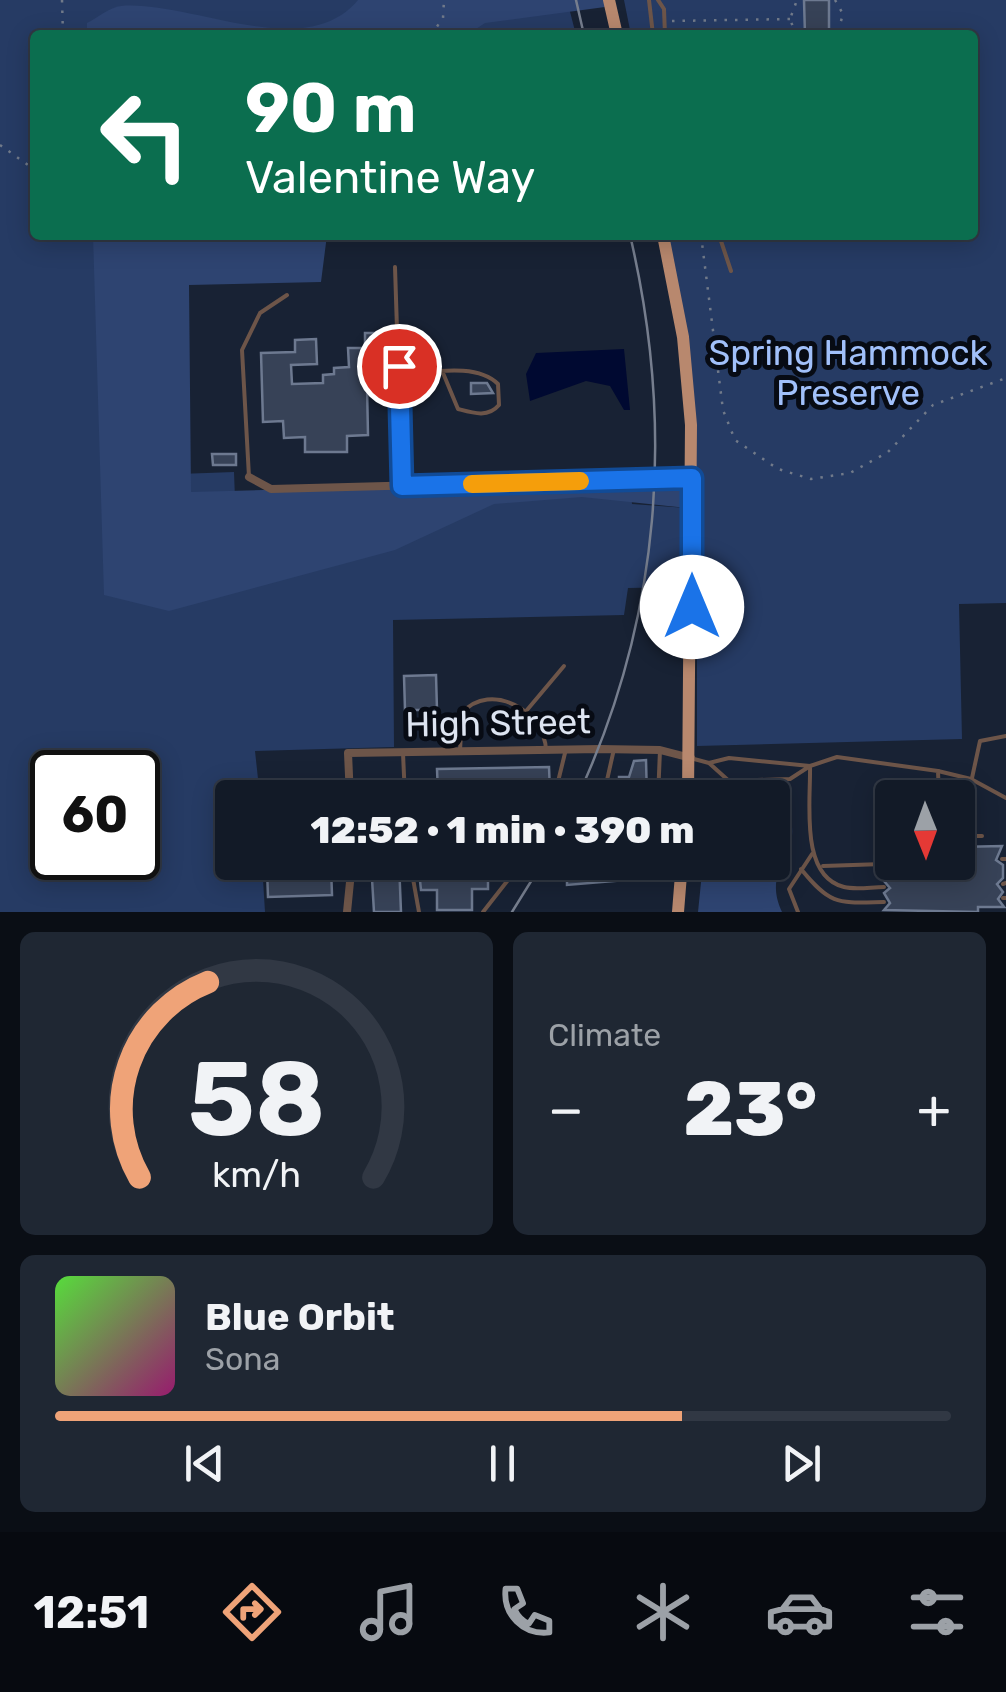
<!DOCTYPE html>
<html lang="en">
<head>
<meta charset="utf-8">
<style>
	body { margin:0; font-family:Rubik,sans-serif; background:#1f2733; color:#f1f3f6; height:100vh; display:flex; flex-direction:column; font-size:38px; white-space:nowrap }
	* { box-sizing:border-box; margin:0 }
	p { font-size:32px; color:#9ca1a7 }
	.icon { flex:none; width:55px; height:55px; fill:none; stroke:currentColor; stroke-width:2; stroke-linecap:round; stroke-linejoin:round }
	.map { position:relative; height:912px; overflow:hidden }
	.drawer { display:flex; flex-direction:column; gap:20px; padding:20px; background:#0a0e15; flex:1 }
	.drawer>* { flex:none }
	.banner { position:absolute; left:30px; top:30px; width:948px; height:210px; border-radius:10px; box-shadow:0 5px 25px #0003,0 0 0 2px #313844; background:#0b6e4f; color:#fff; overflow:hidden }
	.needle { width:65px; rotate:179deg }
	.controls { position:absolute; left:875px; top:780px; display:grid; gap:20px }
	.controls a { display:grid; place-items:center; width:100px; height:100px; border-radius:10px; background:#121a27; box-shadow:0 5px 25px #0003,0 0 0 2px #313844; font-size:50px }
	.speed { position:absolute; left:30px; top:750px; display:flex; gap:20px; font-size:50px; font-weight:700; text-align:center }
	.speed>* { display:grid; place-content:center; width:130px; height:130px; border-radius:50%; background:#121a27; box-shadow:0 5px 25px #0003,0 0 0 2px #313844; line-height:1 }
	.speed .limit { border:5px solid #111; border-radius:15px; background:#fff; color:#111 }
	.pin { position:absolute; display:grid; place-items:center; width:85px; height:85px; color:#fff; margin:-42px; border:5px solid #fff; border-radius:50%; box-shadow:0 2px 10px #0007 }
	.me { position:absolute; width:110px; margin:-55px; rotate:0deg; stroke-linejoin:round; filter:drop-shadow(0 0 8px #0008) }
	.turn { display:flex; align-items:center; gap:35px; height:210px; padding:0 50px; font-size:45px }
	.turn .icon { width:130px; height:130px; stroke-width:2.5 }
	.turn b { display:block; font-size:70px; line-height:85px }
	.big { font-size:75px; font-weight:800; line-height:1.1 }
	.drawer .widget { flex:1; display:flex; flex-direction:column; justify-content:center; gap:15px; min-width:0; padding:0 35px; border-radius:15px; background:#1f2733 }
	.drawer .dial { align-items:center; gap:0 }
	.dial svg { height:260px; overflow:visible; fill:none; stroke:#313844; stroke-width:7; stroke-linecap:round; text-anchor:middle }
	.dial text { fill:#f1f3f6; stroke:none }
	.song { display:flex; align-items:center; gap:30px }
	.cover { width:120px; height:120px; border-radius:15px; background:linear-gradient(135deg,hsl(110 70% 55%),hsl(320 70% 35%)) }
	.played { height:10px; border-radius:5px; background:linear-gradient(90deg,#efa378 70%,#313844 70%) }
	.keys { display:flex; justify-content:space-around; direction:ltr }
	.heat { display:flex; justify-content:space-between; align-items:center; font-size:55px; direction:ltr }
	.drawer .tiles { flex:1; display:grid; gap:20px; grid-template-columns:1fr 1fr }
	.widget:last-child { grid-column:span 2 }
	.trip { position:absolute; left:215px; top:780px; width:575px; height:100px; border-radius:10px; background:#121a27; box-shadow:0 5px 25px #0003,0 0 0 2px #313844; font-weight:800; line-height:100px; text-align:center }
	.dock { display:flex; height:160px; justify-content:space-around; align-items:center; background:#070a10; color:#9ca1a7 }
	.dock .icon { width:70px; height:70px }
	.dock .selected { color:#efa378 }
	.dock b { font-size:45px; color:#f1f3f6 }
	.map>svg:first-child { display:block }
	.green { fill:#263b64; fill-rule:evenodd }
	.forest { fill:#2e4471 }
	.water { fill:#000931 }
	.building { fill:#374257; stroke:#6d7990; stroke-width:2.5 }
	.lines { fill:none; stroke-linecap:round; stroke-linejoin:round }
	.path { stroke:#717a8a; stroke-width:2.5; stroke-dasharray:2.5 8; stroke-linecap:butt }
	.lane { stroke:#6d5549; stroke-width:4 }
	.street { stroke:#6d5549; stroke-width:8 }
	.primary { stroke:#b8886e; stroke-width:12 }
	.rail { stroke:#767e8e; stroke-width:2.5 }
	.route-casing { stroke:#114b97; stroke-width:25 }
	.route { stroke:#1a73e8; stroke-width:18 }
	.slow { stroke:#f59e0b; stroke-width:18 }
	.labels { text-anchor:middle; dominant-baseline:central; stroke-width:10; stroke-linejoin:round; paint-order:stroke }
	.park-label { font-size:35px; fill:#a1c0fa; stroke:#070b14 }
	.street-label { font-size:35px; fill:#dde4f1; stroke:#070b14 }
</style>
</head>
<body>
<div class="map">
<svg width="1006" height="912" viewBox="0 0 1006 912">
	<rect width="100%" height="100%" fill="#182234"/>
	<g class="green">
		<path d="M0,0H567L576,35H35V235H110L124,476L234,472L235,499L631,490L632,504L687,508L686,587L628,588L624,615L393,620L394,747L255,751L260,797L232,798V862L262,863L265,912H0ZM52,772H138V858H52Z"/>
		<polygon points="624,0 1006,0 1006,603 959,604 962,739 697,746 697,478 668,235 972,235 972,35 631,35"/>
	</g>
	<g class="forest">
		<path d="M358,0H604L605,7L485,23L467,35H87V23C97,18 110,7 121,6C190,0 305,64 358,0Z"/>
		<polygon points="93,235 327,235 321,282 189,285 191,492 687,478 687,508 582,497 494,504 395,550 169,611 104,595"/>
		<path d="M781,796C785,805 791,817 792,827C795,862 763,871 782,912H698L703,863L772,862V798L737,797Z"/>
	</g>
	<polygon class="water" points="624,349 630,410 624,410 610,386 586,381 530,401 526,374 536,353"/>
	<g class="building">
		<polygon points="804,0 829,0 829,35 805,35"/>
		<polygon points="365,333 383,333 384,384 367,385 368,435 347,436 347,452 305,452 305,437 284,438 283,421 263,422 261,353 295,352 295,340 316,339 317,364 291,365 292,384 323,383 323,375 334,374 334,368 349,367 348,348 365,348"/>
		<polygon points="471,383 487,383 493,393 471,394"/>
		<polygon points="212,454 236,454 236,465 213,465"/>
		<polygon points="436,675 437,710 405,710 404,676"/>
		<polygon points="646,760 647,798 619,798 619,777 629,777 634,761"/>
		<polygon points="549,767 550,792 438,794 437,769"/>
		<rect x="370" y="782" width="27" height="16"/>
		<polygon points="329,785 330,798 266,798 265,786"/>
		<polygon points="1002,846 996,860 1003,865 1003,878 997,884 1003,892 998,899 1004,907 978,907 978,912 884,910 890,903 884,893 890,888 884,881 883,870 889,865 883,849 892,849 892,862 958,862 958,847"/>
		<polygon points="371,862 399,862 401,912 374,912"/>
		<polygon points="418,862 488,862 488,889 472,889 472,910 437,910 437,890 421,890"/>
		<polygon points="648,862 649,878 567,885 567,864"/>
		<polygon points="331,867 332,895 268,897 267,869"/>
	</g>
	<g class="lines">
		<g class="path">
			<polyline points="62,0 63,35"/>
			<polyline points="835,0 843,14 837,35"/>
			<polyline points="672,21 790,19"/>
			<polyline points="431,35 443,18 444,0"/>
			<polyline points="796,35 790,19 797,0"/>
			<polyline points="0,145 35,170"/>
			<polyline points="701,235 723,410 735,440 778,469 811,479 850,473 888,452 933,405 1006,378"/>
		</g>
		<g class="lane">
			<polyline points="649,0 653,35"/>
			<polyline points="658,0 664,9 665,35"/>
			<polyline points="719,235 731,271"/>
			<polyline points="395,267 402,486"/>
			<path d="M400,374C429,373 476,362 498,384L499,405C488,418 473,413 458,409L443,373"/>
			<polyline points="249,477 242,350 260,313 287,295"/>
			<polyline points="527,710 564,666"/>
			<path d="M460,751L462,713C491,680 545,712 546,750"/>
			<polyline points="403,753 405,798"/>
			<polyline points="694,759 709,763 729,781 790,779 810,766 729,758 709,763"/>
			<polyline points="938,771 971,779 1006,798"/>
			<polyline points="972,778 980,741 1006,736"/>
			<polyline points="554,798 566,749"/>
			<polyline points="603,798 614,749"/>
			<polyline points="658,798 660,750"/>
			<polyline points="958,836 982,836"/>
			<polyline points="1002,859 1006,859"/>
			<polyline points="410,862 419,912"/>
			<polyline points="656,862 662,877 676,880"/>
			<polyline points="823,866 883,864"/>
			<path d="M801,869C831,906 838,903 884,902"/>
			<polyline points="1003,884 1006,883"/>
			<path d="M884,887C871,887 856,890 844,887C799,876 811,800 810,766L837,757L938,771L939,798"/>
			<polyline points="1003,898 1006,898"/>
			<polyline points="483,912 522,862"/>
			<polyline points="798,912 789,889 812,854"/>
		</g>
		<g class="street">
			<polyline points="249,477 271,489 691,478"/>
			<polyline points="350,798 348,753 600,749 660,750 691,758"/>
			<polyline points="347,912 352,862"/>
		</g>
		<g class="primary">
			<polyline points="609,0 617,35"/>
			<polyline points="663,235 683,337 691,425 688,798"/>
			<polyline points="678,912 682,862"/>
		</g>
		<g class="rail">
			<polyline points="576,0 584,35"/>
			<path d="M577,798C661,618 675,427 630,235"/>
			<polyline points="512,912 543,862"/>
		</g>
	</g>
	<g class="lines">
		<defs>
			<polyline id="route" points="399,366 402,486 692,478 692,607"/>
		</defs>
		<use href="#route" class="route-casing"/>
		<use href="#route" class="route"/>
		<polyline class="slow" points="472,484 580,481"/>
	</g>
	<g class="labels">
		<g class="park-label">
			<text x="848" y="353">Spring Hammock<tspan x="848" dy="40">Preserve</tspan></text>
		</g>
		<g class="street-label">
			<text transform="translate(498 723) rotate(-1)">High Street</text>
		</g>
	</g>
</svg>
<div class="controls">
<a><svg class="needle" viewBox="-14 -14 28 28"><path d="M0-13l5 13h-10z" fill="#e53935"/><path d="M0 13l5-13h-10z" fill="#9ca1a7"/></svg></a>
</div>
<div class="speed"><div class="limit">60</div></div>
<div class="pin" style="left:399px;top:366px;background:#d93025"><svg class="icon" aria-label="arrive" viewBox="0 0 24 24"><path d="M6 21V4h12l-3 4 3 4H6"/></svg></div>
<svg class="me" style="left:692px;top:607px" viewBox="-20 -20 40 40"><circle r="19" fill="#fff"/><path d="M0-13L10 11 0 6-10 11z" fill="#1a73e8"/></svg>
<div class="trip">12:52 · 1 min · 390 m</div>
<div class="banner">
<div class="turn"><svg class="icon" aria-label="left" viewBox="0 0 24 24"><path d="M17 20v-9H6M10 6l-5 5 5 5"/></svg><div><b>90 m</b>Valentine Way</div></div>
</div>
</div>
<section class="drawer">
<div class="tiles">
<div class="widget dial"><svg viewBox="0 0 100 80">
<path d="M14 69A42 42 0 1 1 86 69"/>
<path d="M14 69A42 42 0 0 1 35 9" stroke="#efa378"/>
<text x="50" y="56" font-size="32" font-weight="700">58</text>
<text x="50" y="72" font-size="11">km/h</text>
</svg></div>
<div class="widget"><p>Climate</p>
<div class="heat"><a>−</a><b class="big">23°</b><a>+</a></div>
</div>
<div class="widget">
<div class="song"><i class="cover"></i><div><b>Blue Orbit</b><p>Sona</p></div></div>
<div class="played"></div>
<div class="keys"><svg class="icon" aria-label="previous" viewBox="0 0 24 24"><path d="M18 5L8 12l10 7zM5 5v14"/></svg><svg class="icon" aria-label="pause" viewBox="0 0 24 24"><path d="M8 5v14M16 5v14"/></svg><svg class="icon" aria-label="next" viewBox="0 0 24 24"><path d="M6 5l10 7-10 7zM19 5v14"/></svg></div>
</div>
</div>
</section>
<nav class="dock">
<b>12:51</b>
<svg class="icon selected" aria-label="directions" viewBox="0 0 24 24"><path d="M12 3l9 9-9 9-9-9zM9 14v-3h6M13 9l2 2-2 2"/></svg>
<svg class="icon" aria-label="music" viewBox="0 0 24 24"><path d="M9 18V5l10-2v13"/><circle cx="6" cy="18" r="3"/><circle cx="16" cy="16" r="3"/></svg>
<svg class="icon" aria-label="phone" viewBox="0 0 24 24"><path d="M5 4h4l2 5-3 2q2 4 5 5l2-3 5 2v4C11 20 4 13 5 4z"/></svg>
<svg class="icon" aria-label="climate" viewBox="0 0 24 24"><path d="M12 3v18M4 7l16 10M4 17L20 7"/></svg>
<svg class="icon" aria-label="car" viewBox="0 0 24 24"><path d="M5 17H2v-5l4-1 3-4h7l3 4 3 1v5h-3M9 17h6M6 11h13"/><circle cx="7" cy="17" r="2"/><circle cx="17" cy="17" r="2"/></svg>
<svg class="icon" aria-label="filters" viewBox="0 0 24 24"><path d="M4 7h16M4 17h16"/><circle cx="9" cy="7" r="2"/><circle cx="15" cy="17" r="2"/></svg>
</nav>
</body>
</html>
